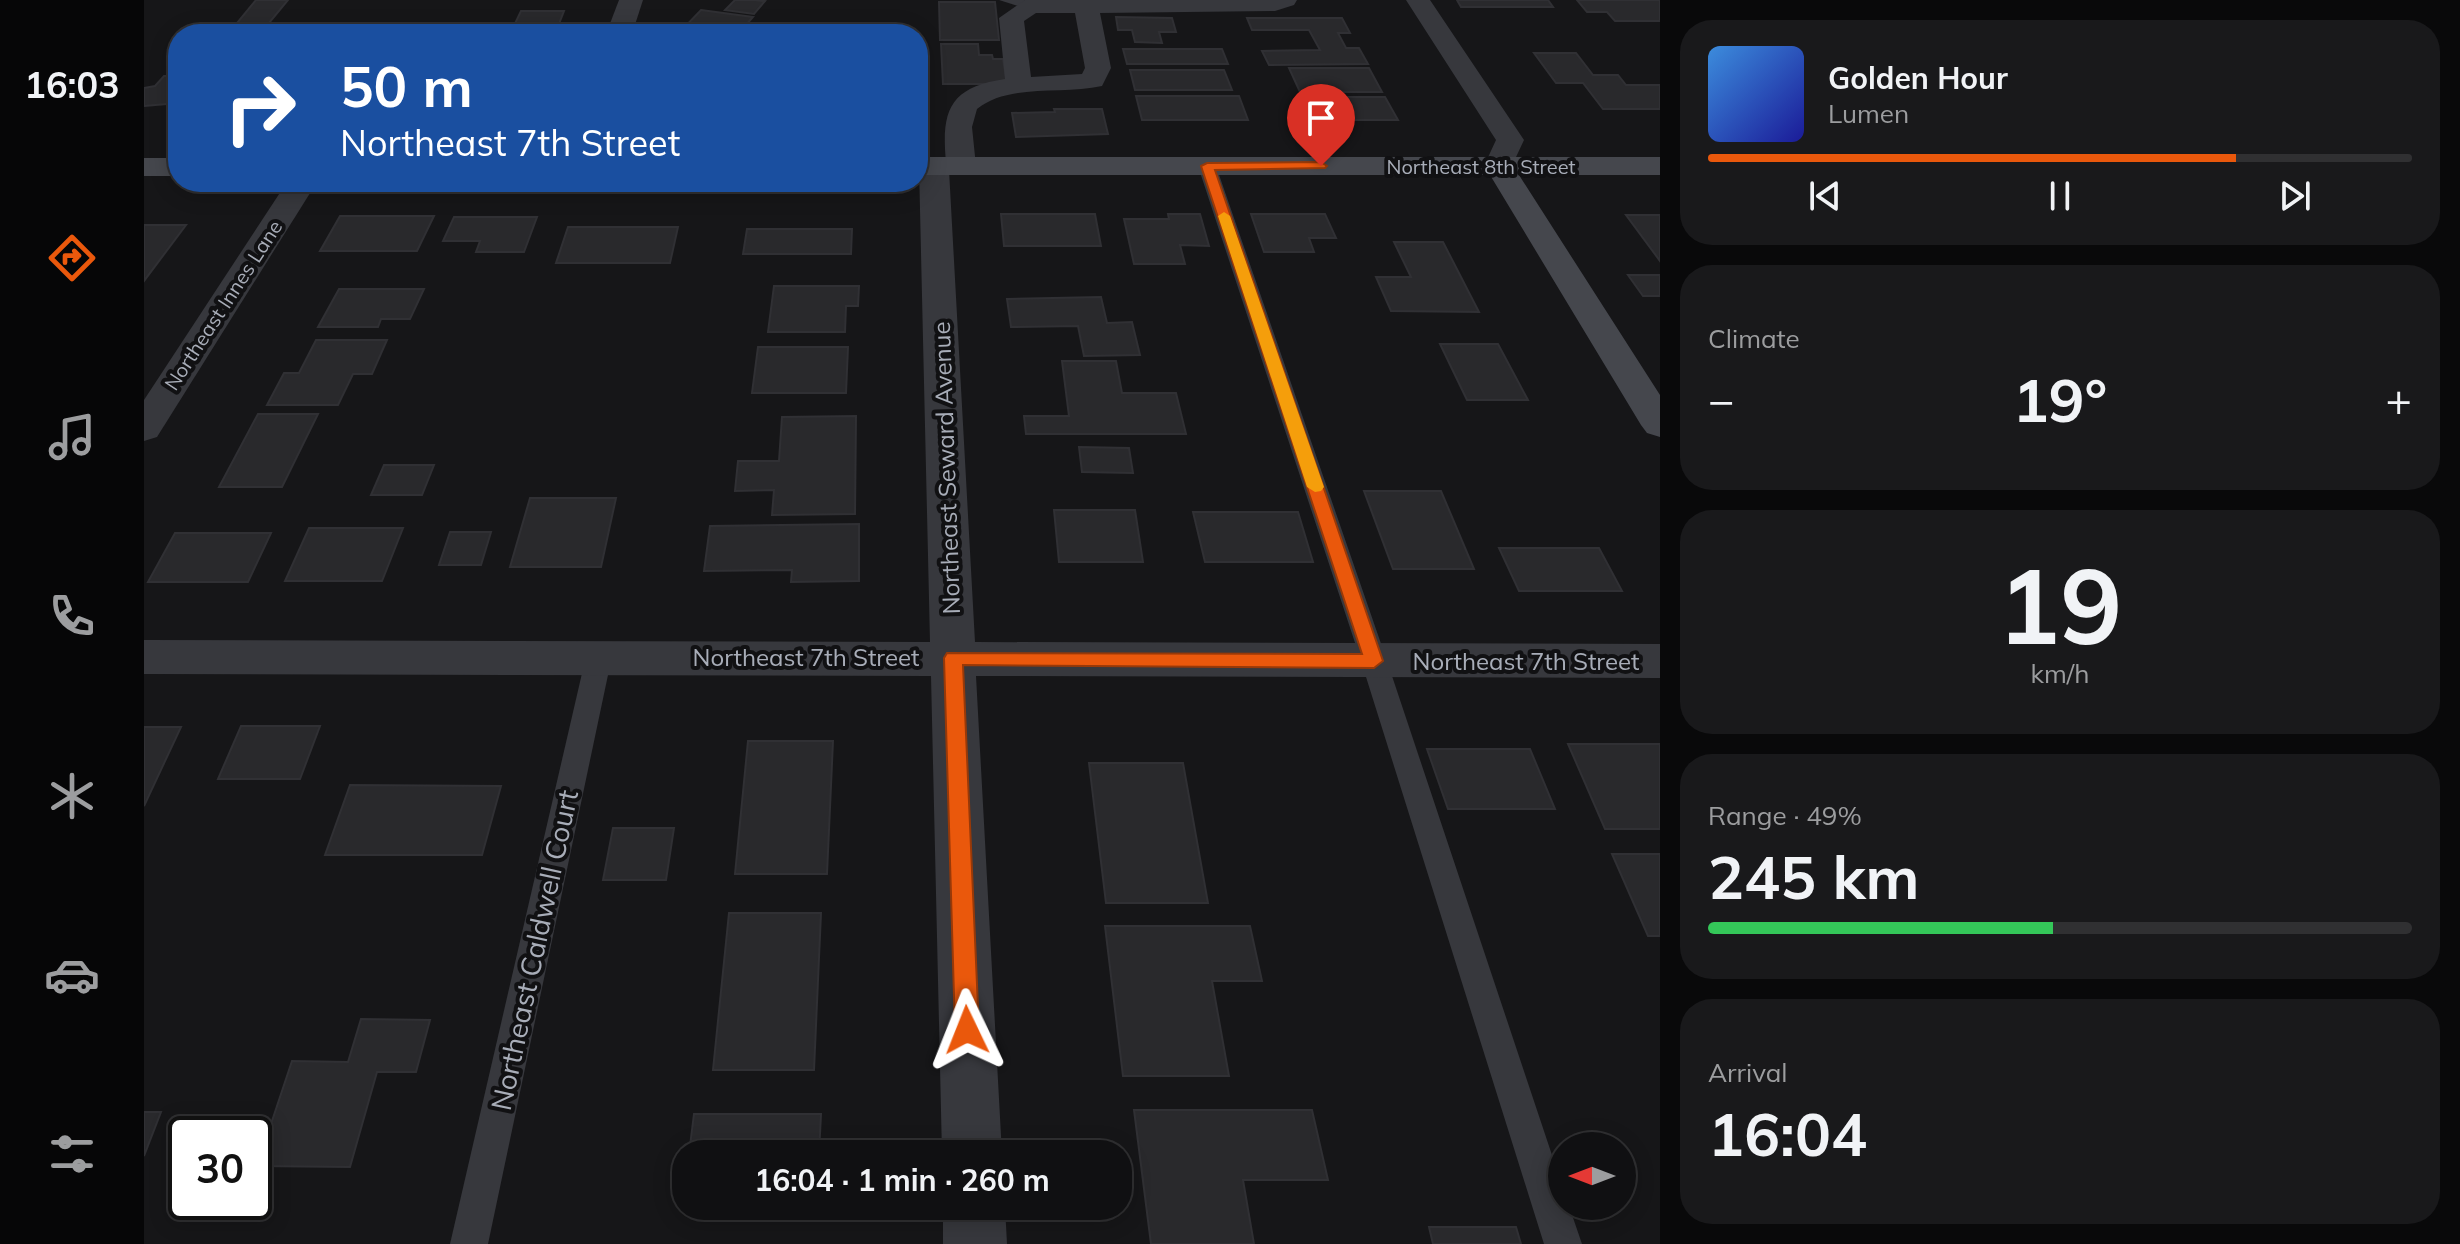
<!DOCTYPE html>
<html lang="en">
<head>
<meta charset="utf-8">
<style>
	body { margin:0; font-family:Mulish,sans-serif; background:#19191b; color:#f1f3f6; height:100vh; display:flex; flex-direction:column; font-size:30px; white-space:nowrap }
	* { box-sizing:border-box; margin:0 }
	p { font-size:26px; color:#9c9d9f }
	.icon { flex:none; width:44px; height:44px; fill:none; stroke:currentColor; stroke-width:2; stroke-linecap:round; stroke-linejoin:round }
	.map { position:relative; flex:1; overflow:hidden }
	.sheet { display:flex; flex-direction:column; gap:20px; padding:20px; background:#09090a; width:800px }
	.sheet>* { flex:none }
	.guide { position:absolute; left:24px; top:24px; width:760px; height:168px; border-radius:32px; box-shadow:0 4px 20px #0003,0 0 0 2px #303032; background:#1a4fa0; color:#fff; overflow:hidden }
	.needle { width:52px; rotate:270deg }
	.tools { position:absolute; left:1404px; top:1132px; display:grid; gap:16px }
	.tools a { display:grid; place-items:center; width:88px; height:88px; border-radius:50%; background:#101012; box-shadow:0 4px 20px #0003,0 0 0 2px #303032; font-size:40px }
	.speed { position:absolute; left:24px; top:1116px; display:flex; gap:16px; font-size:40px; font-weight:700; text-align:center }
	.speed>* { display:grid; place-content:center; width:104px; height:104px; border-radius:50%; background:#101012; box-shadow:0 4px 20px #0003,0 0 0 2px #303032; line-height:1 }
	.speed .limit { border:4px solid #111; border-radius:12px; background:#fff; color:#111 }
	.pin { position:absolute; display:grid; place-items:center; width:68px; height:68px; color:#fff; margin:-82px -34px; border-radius:50% 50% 50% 0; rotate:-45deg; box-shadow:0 0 8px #0007 }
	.pin .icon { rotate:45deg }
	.me { position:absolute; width:88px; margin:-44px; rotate:358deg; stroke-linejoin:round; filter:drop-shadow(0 0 6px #0008) }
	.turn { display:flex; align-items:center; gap:28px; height:168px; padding:0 40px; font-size:36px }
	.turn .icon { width:104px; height:104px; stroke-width:2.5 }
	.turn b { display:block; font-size:56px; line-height:68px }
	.big { font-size:60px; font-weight:700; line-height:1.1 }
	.sheet .tile { flex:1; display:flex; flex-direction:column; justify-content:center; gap:12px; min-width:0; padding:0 28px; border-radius:32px; background:#19191b }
	.sheet .dial { align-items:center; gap:0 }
	.dial b { font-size:104px; line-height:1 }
	.song { display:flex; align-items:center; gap:24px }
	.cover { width:96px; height:96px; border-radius:12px; background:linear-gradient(135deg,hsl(210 70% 55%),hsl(240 70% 35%)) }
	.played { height:8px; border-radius:4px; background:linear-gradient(90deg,#ea580c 75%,#303032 75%) }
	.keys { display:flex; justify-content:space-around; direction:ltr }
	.heat { display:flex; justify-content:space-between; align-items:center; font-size:44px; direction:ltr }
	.charge { height:12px; border-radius:6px; background:linear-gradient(90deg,#34c759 49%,#303032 0) }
	.trip { position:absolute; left:528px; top:1140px; width:460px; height:80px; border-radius:32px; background:#101012; box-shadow:0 4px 20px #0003,0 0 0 2px #303032; font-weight:700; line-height:80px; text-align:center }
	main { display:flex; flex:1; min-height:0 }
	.menu { display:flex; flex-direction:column; width:144px; justify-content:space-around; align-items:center; background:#060607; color:#9c9d9f }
	.menu .icon { width:56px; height:56px }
	.menu .current { color:#ea580c }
	.menu b { font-size:36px; color:#f1f3f6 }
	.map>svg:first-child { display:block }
	.building { fill:#29292c; stroke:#303034; stroke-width:2 }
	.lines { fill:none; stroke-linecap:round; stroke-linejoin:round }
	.lane { fill:#37383d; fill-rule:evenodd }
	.street { fill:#37383d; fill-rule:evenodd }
	.secondary { fill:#45474d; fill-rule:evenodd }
	.route { fill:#ea580c; stroke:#983908; stroke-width:2 }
	.slow { fill:#f59e0b }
	.labels { text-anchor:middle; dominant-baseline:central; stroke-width:8; stroke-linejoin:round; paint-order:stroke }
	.far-street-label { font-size:20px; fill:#a8adb8; stroke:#111113 }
	.street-label { font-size:24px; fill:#a8adb8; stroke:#111113 }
	.near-street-label { font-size:28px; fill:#a8adb8; stroke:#111113 }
</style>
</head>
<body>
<main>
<nav class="menu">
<b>16:03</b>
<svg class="icon current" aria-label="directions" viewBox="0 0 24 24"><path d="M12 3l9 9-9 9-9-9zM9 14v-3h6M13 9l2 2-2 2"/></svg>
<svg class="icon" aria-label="music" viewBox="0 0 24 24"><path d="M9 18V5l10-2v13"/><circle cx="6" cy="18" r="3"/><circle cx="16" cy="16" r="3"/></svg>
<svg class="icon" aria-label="phone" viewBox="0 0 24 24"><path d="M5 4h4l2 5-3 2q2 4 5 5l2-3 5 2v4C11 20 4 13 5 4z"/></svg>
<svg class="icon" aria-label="climate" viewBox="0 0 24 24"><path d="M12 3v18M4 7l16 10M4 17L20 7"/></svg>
<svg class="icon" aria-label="car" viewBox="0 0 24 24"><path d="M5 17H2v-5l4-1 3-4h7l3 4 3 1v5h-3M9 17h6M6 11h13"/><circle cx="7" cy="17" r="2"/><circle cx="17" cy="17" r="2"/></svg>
<svg class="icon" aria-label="filters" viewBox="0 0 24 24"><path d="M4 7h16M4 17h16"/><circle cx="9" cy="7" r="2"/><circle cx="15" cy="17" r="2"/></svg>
</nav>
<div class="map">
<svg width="1516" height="1244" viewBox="0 0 1516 1244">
	<rect width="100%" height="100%" fill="#161618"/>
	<g class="building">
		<polygon points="112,0 144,0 125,23 93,23"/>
		<polygon points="591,0 610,0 621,1 610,14 581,10"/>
		<polygon points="1313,0 1404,0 1409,7 1317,7"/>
		<polygon points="1433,0 1516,0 1516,21 1471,21 1463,12 1443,12"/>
		<polygon points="795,2 851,2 855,40 796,40"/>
		<polygon points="557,10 609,17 594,34 534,34"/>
		<polygon points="377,11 420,11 411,34 366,34"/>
		<polygon points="972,17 1028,18 1032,32 1015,32 1018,43 991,42 988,30 974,30"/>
		<polygon points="1103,18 1198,18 1206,33 1194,33 1202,48 1215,48 1224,64 1125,65 1118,51 1176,50 1165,30 1108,30"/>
		<polygon points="797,44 834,44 835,55 848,55 849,59 859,59 863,84 799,84"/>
		<polygon points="979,49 1078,49 1084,64 983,64"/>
		<polygon points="1390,53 1432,53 1449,75 1474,75 1482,85 1516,85 1516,109 1459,109 1439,83 1412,83"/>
		<polygon points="1145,68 1225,68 1238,92 1156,92"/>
		<polygon points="986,70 1080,70 1088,90 991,90"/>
		<polygon points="20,76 34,76 34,103 0,106 0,88 11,86"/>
		<polygon points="992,96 1095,96 1104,120 998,120"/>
		<polygon points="1169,97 1241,97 1254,120 1180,120"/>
		<polygon points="910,109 958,109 964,134 872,137 868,113 911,112"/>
		<polygon points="857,214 951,214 957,246 860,246"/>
		<polygon points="1024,214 1056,214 1065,246 1036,245 1041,264 990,264 980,219 1025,219"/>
		<polygon points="1107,214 1181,214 1192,238 1165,238 1170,252 1120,252"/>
		<polygon points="1482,215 1516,215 1516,261"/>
		<polygon points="196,216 290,216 273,251 176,251"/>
		<polygon points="310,217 393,217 380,252 332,252 336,241 299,241"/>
		<polygon points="0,225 42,225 0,281"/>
		<polygon points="424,227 534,227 526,263 412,263"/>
		<polygon points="603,229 708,229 707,254 599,254"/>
		<polygon points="1250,242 1299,242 1335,312 1247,311 1232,277 1267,277"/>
		<polygon points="1484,275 1516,275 1516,296 1499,296"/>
		<polygon points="630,286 715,286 714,306 702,306 701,332 624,332"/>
		<polygon points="195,289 280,289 266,319 237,319 234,327 174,327"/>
		<polygon points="957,297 963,323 988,322 996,355 940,356 934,326 867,327 863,299"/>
		<polygon points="172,340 243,340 228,374 209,374 194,405 123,405 140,373 155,373"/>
		<polygon points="1296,344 1354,344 1384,400 1323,400"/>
		<polygon points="614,347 704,347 702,393 608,393"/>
		<polygon points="918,361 972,361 978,393 1032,393 1042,434 882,434 880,416 925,416"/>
		<polygon points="114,414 174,414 138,487 75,487"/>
		<polygon points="712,416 711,514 628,515 630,490 591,491 594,461 635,461 638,417"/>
		<polygon points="935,447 985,448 989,473 938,472"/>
		<polygon points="240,465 290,465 278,495 227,495"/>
		<polygon points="1220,491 1297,491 1330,569 1249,569"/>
		<polygon points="386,498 472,498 457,567 366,567"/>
		<polygon points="910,510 991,510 999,562 915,562"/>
		<polygon points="1049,512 1154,512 1169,562 1061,562"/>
		<polygon points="715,524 715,581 647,582 648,570 560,571 566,526"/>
		<polygon points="165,528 259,528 238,581 141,581"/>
		<polygon points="306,532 347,532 337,565 295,565"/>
		<polygon points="31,533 127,533 104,582 4,582"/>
		<polygon points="1355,548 1455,548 1478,591 1375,591"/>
		<polygon points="97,726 176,726 156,779 74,779"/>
		<polygon points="0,727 37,727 0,806"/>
		<polygon points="604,741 689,741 683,874 591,874"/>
		<polygon points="1424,744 1516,744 1516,829 1461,829"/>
		<polygon points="1283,749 1386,749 1411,809 1304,809"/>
		<polygon points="945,763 1039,763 1064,903 962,903"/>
		<polygon points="206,785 357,786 338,855 181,855"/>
		<polygon points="469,828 530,828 522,880 459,880"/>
		<polygon points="1468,854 1516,854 1516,936 1504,936"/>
		<polygon points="585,913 677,913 670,1070 569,1070"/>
		<polygon points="961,926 1106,926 1118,981 1068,981 1085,1076 979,1076"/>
		<polygon points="217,1019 286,1020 272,1072 233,1072 206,1167 113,1166 148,1061 204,1062"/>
		<polygon points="990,1110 1168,1110 1184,1180 1099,1180 1110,1244 1007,1244"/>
		<polygon points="0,1112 17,1112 0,1156"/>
		<polygon points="550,1114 677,1114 675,1154 545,1154"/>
		<polygon points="1285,1227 1372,1227 1377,1244 1289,1244"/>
	</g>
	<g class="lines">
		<g class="lane">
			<polygon points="855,0 880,0 894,6 887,10"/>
			<polygon points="1063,161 1072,166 1243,661 1418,1185 1418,1206 1425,1206 1438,1244 1400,1244 1217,661 1054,166"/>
			<polygon points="455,646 464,649 468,656 344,1244 306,1244 442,656 446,649"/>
		</g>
		<g class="street">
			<polygon points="475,0 499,0 488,34 462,34"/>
			<path d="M1153,0L1150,5L1131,11L956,13L967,68L958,86C918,95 865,83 833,109L828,127L832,166L827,172L817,175L805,170L831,642L1516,644V678L832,676L858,1154H798L787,676L0,674V640L786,642L775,166L780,160L790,157L802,162C797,110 806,87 861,79L855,18L881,0ZM892,13H931L941,68L938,74L887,77L880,21Z"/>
			<polygon points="1262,0 1286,0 1380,140 1365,172 1355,175 1345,172 1340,166 1352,140"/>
			<polygon points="143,182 173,182 13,437 0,441 0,400"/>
			<polygon points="799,1206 861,1206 863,1244 799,1244"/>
		</g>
		<g class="secondary">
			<polygon points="774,157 1516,157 1516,175 1375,175 1516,395 1516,437 1503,433 1497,425 1346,175 774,175"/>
			<rect x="0" y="158" width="34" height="18"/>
		</g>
	</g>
	<polygon class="route" points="1177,162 1183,166 1181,168 1071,170 1239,661 1230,668 819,665 835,1030 832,1038 823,1041 815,1038 811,1030 800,658 803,653 1218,654 1057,166 1063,163"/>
	<polygon class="slow" points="1080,212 1086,216 1180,487 1177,491 1171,492 1163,487 1074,216"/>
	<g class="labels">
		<g class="far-street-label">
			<text x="1337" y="166">Northeast 8th Street</text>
			<text transform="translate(79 305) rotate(-57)">Northeast Innes Lane</text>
		</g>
		<g class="street-label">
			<text transform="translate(802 468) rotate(-92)">Northeast Seward Avenue</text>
			<text x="662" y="657">Northeast 7th Street</text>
			<text x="1382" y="661">Northeast 7th Street</text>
		</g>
		<g class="near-street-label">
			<text transform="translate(390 950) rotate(-78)">Northeast Caldwell Court</text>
		</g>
	</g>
</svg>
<div class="tools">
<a><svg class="needle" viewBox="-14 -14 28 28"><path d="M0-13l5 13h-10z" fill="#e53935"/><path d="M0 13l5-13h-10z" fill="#9c9d9f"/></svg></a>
</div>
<div class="speed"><div class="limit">30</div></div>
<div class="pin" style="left:1177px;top:166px;background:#d93025"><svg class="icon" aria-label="arrive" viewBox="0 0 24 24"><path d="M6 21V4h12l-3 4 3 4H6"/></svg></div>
<svg class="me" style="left:823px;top:1030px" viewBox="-20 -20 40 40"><path d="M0-17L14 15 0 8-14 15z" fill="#ea580c" stroke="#fff" stroke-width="4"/></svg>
<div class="trip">16:04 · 1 min · 260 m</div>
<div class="guide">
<div class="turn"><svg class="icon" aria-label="right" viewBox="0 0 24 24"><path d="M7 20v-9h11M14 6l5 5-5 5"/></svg><div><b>50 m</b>Northeast 7th Street</div></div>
</div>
</div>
<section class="sheet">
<div class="tile">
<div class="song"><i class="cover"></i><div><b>Golden Hour</b><p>Lumen</p></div></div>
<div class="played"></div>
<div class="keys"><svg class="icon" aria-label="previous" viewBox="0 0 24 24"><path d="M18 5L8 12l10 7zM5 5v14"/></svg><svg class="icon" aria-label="pause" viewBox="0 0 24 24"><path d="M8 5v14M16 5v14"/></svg><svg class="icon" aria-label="next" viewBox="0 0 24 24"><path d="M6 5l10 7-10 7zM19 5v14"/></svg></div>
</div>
<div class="tile"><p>Climate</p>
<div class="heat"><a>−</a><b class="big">19°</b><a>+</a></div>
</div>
<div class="tile dial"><b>19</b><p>km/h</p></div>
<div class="tile"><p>Range · 49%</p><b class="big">245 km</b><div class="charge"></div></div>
<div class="tile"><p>Arrival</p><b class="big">16:04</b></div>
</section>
</main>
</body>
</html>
